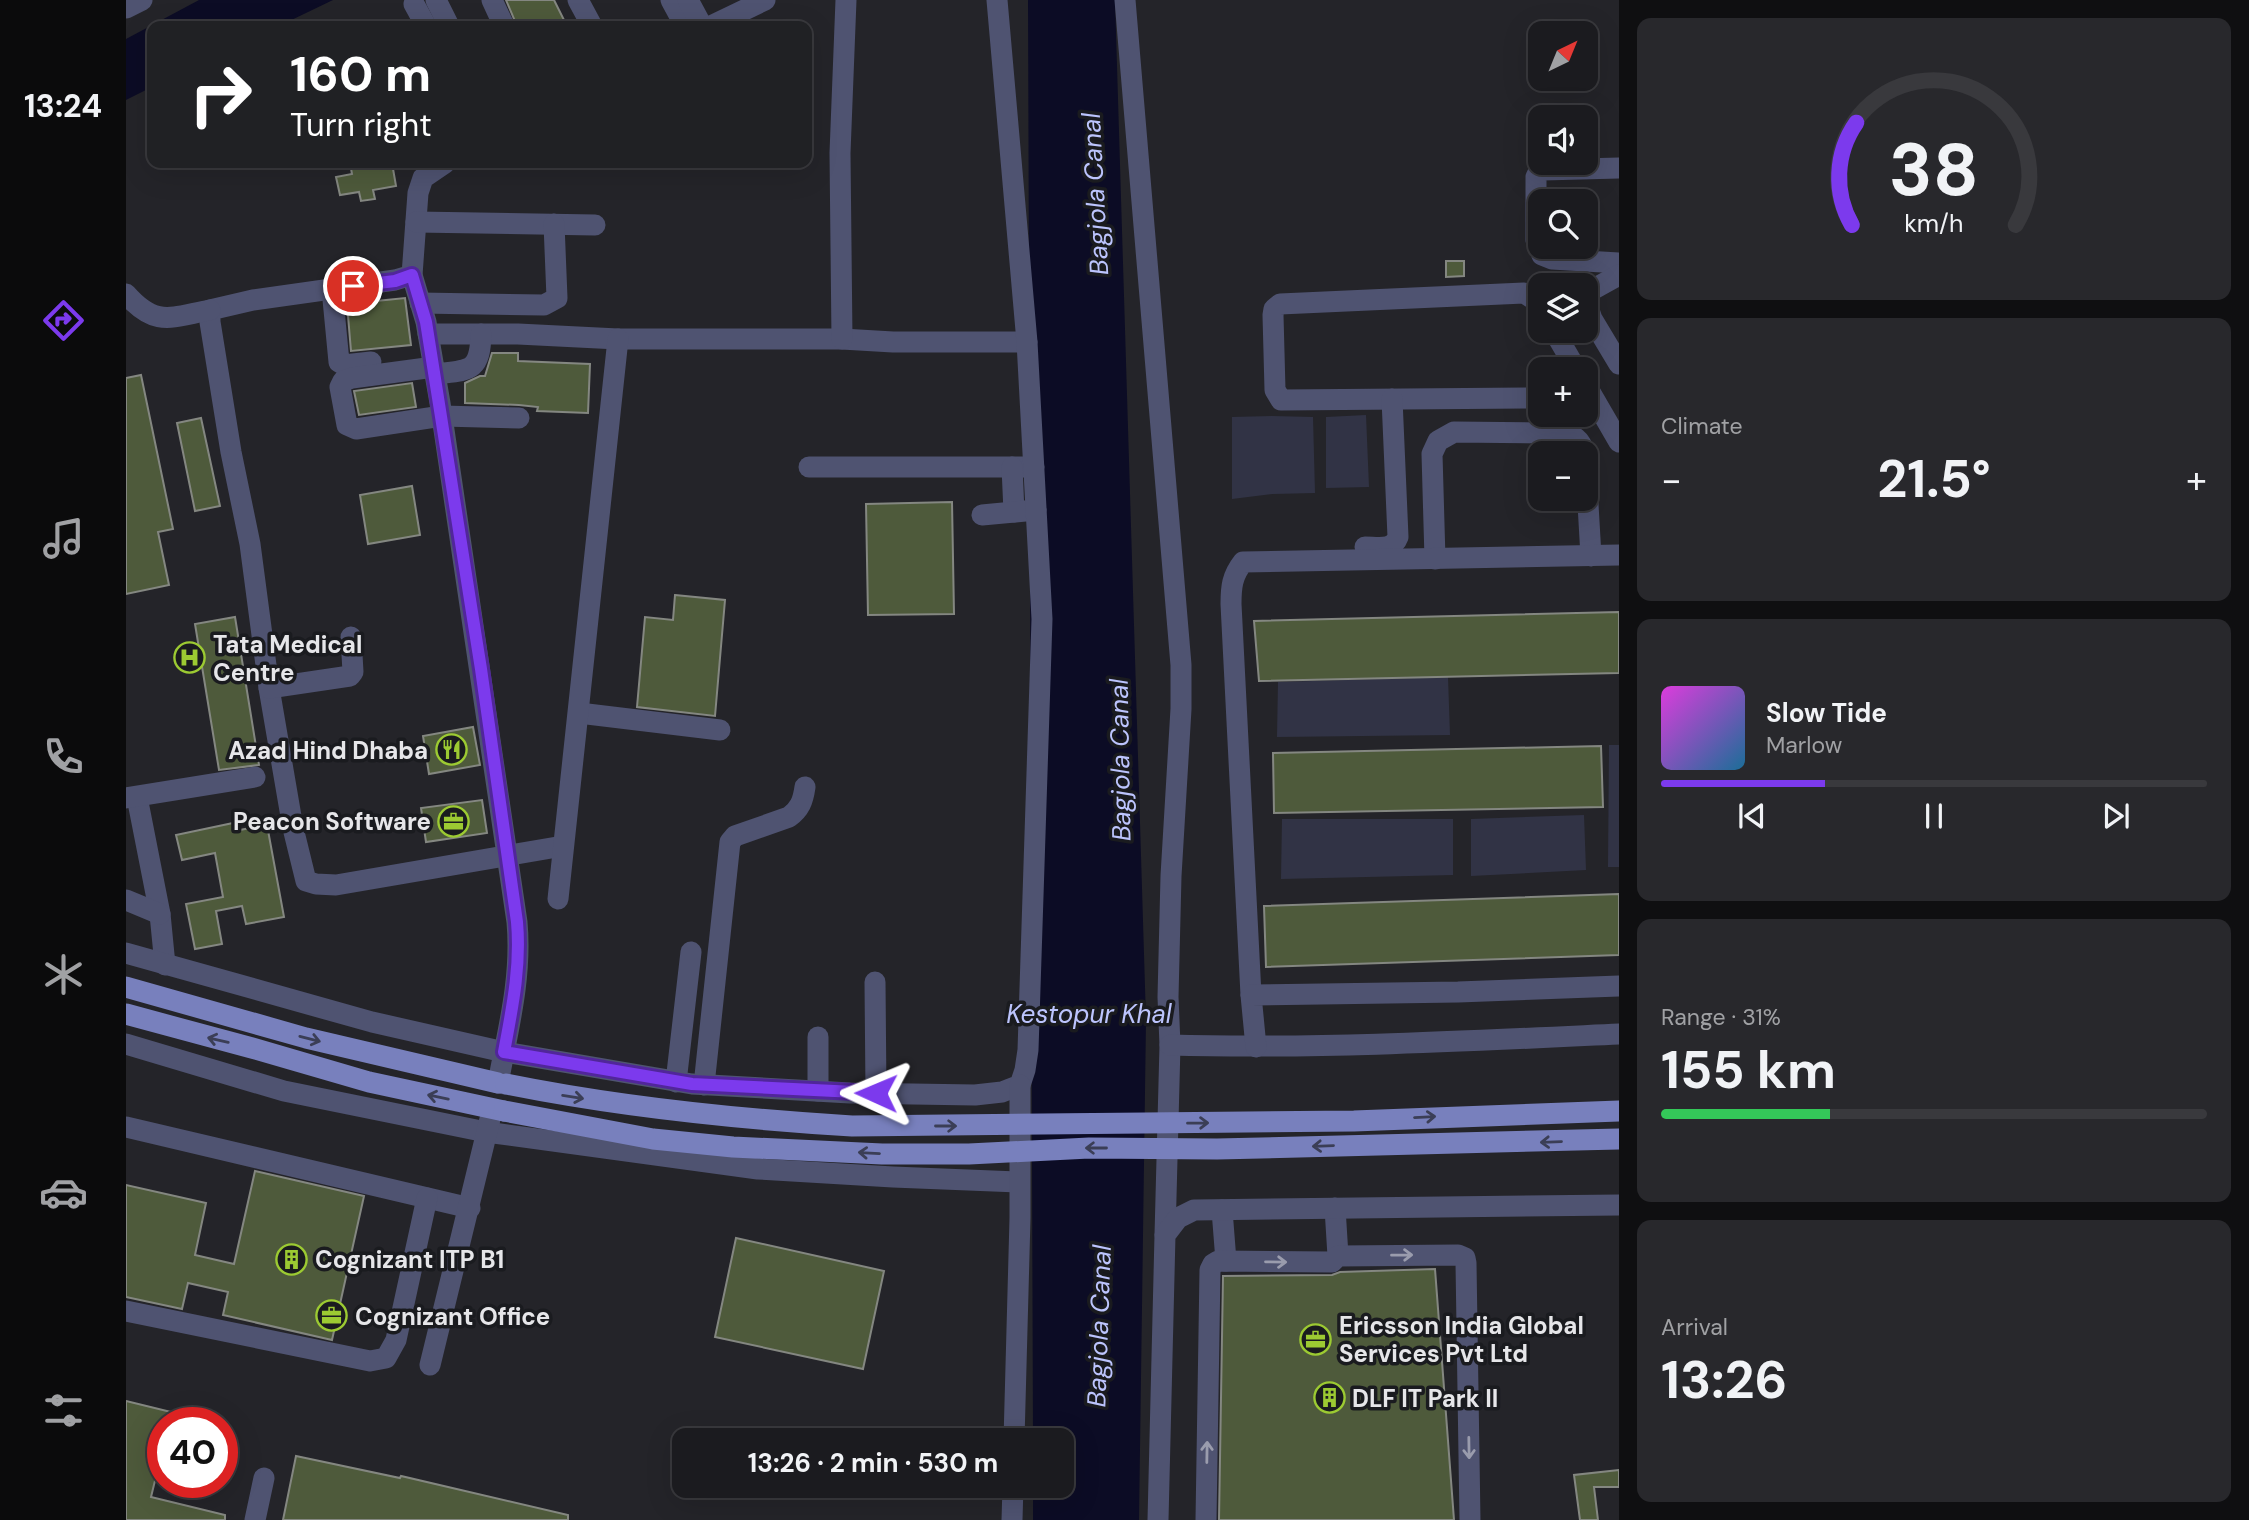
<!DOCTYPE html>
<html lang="en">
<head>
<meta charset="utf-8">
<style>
	body { margin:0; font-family:"DM Sans",sans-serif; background:#28282c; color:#f1f3f6; height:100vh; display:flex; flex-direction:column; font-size:26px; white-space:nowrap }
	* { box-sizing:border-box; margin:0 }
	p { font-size:23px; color:#a0a1a4 }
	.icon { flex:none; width:38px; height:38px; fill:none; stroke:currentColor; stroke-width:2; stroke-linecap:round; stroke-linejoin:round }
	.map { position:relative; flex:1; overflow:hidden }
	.drawer { display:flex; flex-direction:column; gap:18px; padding:18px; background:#0f0f11; width:630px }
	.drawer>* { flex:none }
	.banner { position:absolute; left:21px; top:21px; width:665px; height:147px; border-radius:14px; box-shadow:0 7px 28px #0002,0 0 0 2px #39393d; background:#202124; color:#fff; overflow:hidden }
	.needle { width:46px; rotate:43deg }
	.tools { position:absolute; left:1402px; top:21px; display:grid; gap:14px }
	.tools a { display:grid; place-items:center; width:70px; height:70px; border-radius:14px; background:#1b1b1f; box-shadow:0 7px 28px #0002,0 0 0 2px #39393d; font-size:35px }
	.speed { position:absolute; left:21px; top:1407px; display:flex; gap:14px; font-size:35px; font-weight:700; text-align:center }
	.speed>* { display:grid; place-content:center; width:91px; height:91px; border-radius:50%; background:#1b1b1f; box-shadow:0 7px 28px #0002,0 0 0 2px #39393d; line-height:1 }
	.speed .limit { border:10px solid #d22; background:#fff; color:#111 }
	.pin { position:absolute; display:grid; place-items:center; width:60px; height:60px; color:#fff; margin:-30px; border:4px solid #fff; border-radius:50%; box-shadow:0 2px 7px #0007 }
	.me { position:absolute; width:77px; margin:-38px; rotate:271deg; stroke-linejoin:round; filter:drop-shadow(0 0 5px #0008) }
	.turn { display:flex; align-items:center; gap:24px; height:147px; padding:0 28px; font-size:32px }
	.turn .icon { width:91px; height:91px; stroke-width:2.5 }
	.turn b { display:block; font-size:49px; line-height:60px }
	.big { font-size:52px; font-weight:700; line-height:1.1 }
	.drawer .widget { flex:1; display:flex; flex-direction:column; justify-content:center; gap:10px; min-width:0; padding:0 24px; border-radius:14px; background:#28282c }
	.drawer .dial { align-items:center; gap:0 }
	.dial svg { height:182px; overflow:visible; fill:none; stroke:#39393d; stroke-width:7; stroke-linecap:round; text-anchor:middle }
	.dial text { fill:#f1f3f6; stroke:none }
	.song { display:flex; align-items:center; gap:21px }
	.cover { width:84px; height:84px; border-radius:10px; background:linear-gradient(135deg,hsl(300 70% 55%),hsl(200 70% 35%)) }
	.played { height:7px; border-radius:4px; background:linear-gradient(90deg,#7c3aed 30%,#39393d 30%) }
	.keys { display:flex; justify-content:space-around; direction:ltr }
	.heat { display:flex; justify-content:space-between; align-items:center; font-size:38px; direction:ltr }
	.charge { height:10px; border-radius:5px; background:linear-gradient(90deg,#34c759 31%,#39393d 0) }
	.trip { position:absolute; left:546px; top:1428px; width:402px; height:70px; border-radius:14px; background:#1b1b1f; box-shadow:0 7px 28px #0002,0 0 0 2px #39393d; font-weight:700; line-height:70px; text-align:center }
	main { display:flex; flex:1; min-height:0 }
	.tab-bar { display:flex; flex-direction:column; width:126px; justify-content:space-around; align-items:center; background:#0b0b0c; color:#a0a1a4 }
	.tab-bar .icon { width:49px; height:49px }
	.tab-bar .current { color:#7c3aed }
	.tab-bar b { font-size:32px; color:#f1f3f6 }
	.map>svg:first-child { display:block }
	.green { fill:#313345 }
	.water { fill:#0c0c25 }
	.building { fill:#4e5a3b; stroke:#848781; stroke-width:2 }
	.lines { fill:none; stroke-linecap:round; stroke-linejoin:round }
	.minor { stroke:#4f5371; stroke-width:21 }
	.major { stroke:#7880bd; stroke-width:21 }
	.major-bridge { stroke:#7880bd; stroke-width:21 }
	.oneway { stroke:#3b3e56 }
	.oneway2 { stroke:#9a9cad }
	.route-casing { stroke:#51269a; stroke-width:18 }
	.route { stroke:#7c3aed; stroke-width:12 }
	.labels { text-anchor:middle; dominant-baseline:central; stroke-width:7; stroke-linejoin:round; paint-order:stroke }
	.poi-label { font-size:24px; font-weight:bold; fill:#e6e6e9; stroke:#1a1b1f; text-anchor:start }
	.water-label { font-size:26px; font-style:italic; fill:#bcc4fd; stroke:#1a1b1f }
</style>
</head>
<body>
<main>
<nav class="tab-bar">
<b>13:24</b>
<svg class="icon current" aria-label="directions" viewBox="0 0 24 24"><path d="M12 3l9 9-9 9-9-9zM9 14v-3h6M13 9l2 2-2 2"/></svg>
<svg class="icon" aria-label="music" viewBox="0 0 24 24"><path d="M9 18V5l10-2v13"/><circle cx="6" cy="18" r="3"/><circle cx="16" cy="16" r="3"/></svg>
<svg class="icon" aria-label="phone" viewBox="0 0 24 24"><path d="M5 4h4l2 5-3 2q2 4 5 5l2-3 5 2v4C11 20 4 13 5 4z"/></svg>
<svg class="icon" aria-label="climate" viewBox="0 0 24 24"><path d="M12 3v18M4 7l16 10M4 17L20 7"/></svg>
<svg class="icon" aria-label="car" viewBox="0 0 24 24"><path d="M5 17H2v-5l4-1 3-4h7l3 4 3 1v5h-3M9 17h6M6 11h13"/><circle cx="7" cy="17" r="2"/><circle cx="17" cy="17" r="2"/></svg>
<svg class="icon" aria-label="filters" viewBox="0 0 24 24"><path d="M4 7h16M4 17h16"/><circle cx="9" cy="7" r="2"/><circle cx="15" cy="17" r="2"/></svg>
</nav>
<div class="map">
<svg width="1493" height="1520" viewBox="0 0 1493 1520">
	<rect width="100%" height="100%" fill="#242429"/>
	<g class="green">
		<polygon points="1240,415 1243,487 1200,488 1200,417"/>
		<polygon points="1146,416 1187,417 1189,493 1147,494 1106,499 1106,417"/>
		<polygon points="1322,677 1324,735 1151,737 1152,682"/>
		<polygon points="1483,745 1493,745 1493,867 1482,867"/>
		<polygon points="1458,815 1460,870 1345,876 1345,819"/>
		<polygon points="1156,819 1327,819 1327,875 1155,879"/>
	</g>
	<g class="water">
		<polygon points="73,0 207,0 153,26 26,26 26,87 0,100 0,39"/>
		<polygon points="902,0 989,0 1020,1020 1013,1520 907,1520 907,1486 936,1486 936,1440 907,1440"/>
	</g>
	<g class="building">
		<polygon points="380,0 428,0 439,22 431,26 391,26"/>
		<polygon points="224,163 241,163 242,167 266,163 270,186 247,190 249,199 235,201 233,192 214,195 210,177 226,174"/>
		<polygon points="1320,261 1338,261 1338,276 1320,277"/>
		<polygon points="279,298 285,345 225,351 221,304"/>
		<polygon points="366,353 392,353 392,361 464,364 462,413 411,411 412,407 393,405 339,403 339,383 354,376 359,376"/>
		<polygon points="15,375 47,529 32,532 43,585 0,594 0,378"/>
		<polygon points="286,383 290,407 233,415 228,391"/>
		<polygon points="75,418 94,506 69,511 51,423"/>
		<polygon points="286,486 294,535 242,544 234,495"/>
		<polygon points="826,502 828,614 742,615 740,504"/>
		<polygon points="549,595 599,600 589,716 511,707 519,617 547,620"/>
		<polygon points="1493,612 1493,673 1133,681 1128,621"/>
		<polygon points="109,617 133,765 93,770 69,624"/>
		<polygon points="347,727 354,765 303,774 297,736"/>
		<polygon points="1475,746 1477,807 1148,813 1147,753"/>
		<polygon points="356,800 361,833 300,842 295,808"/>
		<polygon points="107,823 108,831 141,825 158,917 120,924 116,906 90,911 96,944 69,949 60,904 97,897 89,853 56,860 50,835"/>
		<polygon points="1493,894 1493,955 1140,967 1138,906"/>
		<polygon points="129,1171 238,1196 206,1340 97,1315 102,1292 62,1283 56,1309 0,1297 0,1185 80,1203 69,1255 108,1264"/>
		<polygon points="610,1238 758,1271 737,1369 589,1337"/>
		<polygon points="1309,1269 1328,1520 1093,1520 1097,1276 1206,1275 1214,1272"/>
		<polygon points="0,1401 45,1412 43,1423 37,1423 37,1448 25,1497 99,1515 99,1520 0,1520"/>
		<polygon points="170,1456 274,1478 275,1476 442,1515 442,1520 157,1520"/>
		<polygon points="1493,1470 1493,1487 1468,1487 1472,1520 1454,1520 1448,1475"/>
	</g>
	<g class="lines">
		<g class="minor">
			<polyline points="310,0 323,26"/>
			<polyline points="366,0 378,26"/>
			<polyline points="452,0 466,26"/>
			<polyline points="545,0 559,26"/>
			<polyline points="562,0 576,26"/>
			<polyline points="999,0 1055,665 1055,709 1045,876 1042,997 1044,1045 1039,1235"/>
			<polyline points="288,4 300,26"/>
			<polyline points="0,8 16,0"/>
			<polyline points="585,26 639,0"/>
			<path d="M319,163L297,178L292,193L286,275L300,322L314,403L391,922C396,977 382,1030 372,1083L380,1084"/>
			<polyline points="1493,168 1417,170 1412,173 1410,177 1410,240 1416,255 1426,259 1493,263"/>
			<polyline points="290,222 469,225"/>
			<polyline points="286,275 269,280 127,300 84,310 84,322 105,452 124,544 143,688 167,828 180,881 190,884 210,885 437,846"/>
			<polyline points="206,289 213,362 218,365 245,362"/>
			<path d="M0,294C30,328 45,317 84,310"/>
			<polyline points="1460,300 1464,291 1493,275"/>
			<polyline points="1460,301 1466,319 1493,364"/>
			<polyline points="294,303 418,305 431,298 428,224"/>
			<polyline points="1414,308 1409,300 1398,293 1154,304 1148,309 1147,315 1149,390 1155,400 1414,398"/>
			<polyline points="1428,331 1450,369"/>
			<polyline points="302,334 392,334 492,339 716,339 767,342 901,342"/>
			<polyline points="716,339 714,153 720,0"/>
			<polyline points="308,367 226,378 217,381 214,387 221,425 230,429 316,416 393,418"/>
			<path d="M309,374C343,370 354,373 355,334"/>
			<polyline points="1460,385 1493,442"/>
			<polyline points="683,467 908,467"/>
			<polyline points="886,467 888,512"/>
			<polyline points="1460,470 1465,556"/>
			<polyline points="856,515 910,510"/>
			<path d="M1239,547C1252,547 1267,551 1272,537L1266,399"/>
			<path d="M1309,559L1306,454L1312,441L1328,432L1434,433C1449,435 1454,439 1459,453"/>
			<polyline points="143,688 224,676 227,672 225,637"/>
			<polyline points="453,713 594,730"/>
			<polyline points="11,797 34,914 39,965"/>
			<polyline points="0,798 129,777"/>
			<polyline points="432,899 492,339"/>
			<polyline points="0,900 34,914"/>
			<polyline points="0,953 246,1022 378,1052 566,1084 724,1093 849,1095 876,1092 894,1085 899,1070 902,1050 916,619 901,342 871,0"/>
			<polyline points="749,982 750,1093"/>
			<path d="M1125,995L1105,604C1105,587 1106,576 1117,562L1493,555"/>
			<polyline points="0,1044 158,1091 360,1132 632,1169 767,1177 893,1182"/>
			<path d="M1044,1045C1193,1049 1343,1041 1493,1034"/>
			<polyline points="1130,1047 1125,995 1332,992 1493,986"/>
			<polyline points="550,1082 565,952"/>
			<path d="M578,1085L604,842L609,836L663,817C674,809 677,801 679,787"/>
			<polyline points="692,1091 692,1037"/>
			<polyline points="0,1127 344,1208"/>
			<polyline points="1209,1208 1212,1256"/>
			<polyline points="1096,1210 1100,1261"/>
			<polyline points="0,1311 244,1361 260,1358 270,1340 301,1198"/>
			<polyline points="304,1365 364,1119"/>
			<polyline points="888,1440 894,1218 894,1085"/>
			<polyline points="129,1520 138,1478"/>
			<polyline points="886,1520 887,1486"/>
			<polyline points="1032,1520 1039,1235 1052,1218 1068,1210 1493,1205"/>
			<polyline points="1080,1520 1084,1270 1087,1264 1092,1261 1206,1262 1212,1256 1332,1255 1339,1258 1340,1263 1344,1520"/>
		</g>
		<g class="major">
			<polyline points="0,987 180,1038 372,1083"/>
			<polyline points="0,1014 126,1048 243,1082 378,1111"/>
		</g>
		<g class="major-bridge">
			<path d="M380,1084C494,1107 610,1119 726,1126L1228,1121L1493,1111"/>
			<polyline points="378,1111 527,1139 607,1147 756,1154 843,1154 963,1148 1091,1149 1493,1139"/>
		</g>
	</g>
	<defs><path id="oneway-shaft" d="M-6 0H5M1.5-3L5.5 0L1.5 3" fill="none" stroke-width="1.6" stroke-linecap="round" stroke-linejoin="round" transform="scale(1.75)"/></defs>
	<g class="oneway">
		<use href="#oneway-shaft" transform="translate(184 1039) rotate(14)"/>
		<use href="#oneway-shaft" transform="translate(92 1040) rotate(-167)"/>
		<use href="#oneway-shaft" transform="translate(312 1097) rotate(-168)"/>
		<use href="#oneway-shaft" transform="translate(447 1097) rotate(9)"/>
		<use href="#oneway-shaft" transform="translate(1299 1117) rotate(-3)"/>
		<use href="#oneway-shaft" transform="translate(1072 1123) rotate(-1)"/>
		<use href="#oneway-shaft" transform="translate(820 1126)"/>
		<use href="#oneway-shaft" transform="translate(1425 1142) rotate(178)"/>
		<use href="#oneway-shaft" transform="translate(1197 1146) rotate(178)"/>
		<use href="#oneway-shaft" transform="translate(970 1148) rotate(180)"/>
		<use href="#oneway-shaft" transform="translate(743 1153) rotate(-177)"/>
	</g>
	<g class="oneway2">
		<use href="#oneway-shaft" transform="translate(1276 1255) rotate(-1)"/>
		<use href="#oneway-shaft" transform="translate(1150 1262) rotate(1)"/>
		<use href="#oneway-shaft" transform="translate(1343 1448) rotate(89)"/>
		<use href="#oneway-shaft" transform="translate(1081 1452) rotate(-89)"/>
	</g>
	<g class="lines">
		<defs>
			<path id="route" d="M227,286L269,281L286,275L300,322L355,669L391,922C395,967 386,1009 378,1052L566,1084L750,1093"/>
		</defs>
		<use href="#route" class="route-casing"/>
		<use href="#route" class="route"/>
	</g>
	<defs>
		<symbol id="hospital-ring" viewBox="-11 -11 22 22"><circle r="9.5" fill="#1a1b1f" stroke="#9cca32" stroke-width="1.5"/><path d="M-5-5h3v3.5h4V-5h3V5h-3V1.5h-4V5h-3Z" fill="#9cca32"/></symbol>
		<symbol id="restaurant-ring" viewBox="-11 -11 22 22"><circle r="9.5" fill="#1a1b1f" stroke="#9cca32" stroke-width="1.5"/><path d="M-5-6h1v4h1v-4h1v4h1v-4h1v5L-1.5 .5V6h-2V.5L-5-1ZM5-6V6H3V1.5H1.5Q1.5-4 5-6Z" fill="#9cca32"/></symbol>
		<symbol id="office-ring" viewBox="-11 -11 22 22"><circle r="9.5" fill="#1a1b1f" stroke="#9cca32" stroke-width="1.5"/><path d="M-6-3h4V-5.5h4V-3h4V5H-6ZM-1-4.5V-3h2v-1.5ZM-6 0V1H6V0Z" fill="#9cca32"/></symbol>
		<symbol id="building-ring" viewBox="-11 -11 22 22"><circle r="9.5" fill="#1a1b1f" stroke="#9cca32" stroke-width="1.5"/><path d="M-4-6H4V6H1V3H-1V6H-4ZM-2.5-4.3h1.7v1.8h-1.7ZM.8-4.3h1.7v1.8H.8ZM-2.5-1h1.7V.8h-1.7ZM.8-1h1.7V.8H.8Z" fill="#9cca32"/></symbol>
	</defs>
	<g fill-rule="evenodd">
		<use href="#hospital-ring" x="46" y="640" width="35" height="35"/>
		<use href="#restaurant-ring" x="308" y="732" width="35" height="35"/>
		<use href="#office-ring" x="310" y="804" width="35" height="35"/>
		<use href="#building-ring" x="148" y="1242" width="35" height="35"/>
		<use href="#office-ring" x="188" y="1298" width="35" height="35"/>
		<use href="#office-ring" x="1172" y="1322" width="35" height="35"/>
		<use href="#building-ring" x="1186" y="1380" width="35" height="35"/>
	</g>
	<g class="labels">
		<g class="poi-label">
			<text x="87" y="644">Tata Medical<tspan x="87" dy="28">Centre</tspan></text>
			<text x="302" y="750" text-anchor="end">Azad Hind Dhaba</text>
			<text x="305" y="821" text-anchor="end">Peacon Software</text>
			<text x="189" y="1259">Cognizant ITP B1</text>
			<text x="229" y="1316">Cognizant Office</text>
			<text x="1213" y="1325">Ericsson India Global<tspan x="1213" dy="28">Services Pvt Ltd</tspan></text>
			<text x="1226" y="1398">DLF IT Park II</text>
		</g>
		<g class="water-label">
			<text transform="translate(969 194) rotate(-93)">Bagjola Canal</text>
			<text transform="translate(994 760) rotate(-91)">Bagjola Canal</text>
			<text x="963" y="1014">Kestopur Khal</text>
			<text transform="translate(973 1326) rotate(-88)">Bagjola Canal</text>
		</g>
	</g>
</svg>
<div class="tools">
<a><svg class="needle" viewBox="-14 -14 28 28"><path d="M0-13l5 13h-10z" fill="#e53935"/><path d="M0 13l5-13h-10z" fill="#a0a1a4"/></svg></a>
<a><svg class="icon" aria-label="sound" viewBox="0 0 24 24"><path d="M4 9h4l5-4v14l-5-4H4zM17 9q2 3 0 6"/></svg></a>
<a><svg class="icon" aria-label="search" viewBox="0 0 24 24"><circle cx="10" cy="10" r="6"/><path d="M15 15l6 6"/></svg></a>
<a><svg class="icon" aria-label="layers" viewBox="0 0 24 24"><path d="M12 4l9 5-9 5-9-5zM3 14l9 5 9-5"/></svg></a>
<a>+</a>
<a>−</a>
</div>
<div class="speed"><div class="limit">40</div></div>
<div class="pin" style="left:227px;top:286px;background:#d93025"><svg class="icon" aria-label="arrive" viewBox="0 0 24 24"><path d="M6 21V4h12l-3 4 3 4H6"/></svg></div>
<svg class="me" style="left:750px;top:1093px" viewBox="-20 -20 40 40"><path d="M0-17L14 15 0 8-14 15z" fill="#7c3aed" stroke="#fff" stroke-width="4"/></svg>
<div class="trip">13:26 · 2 min · 530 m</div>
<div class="banner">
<div class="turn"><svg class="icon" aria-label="right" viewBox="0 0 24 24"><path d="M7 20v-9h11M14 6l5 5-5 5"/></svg><div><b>160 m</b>Turn right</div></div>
</div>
</div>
<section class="drawer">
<div class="widget dial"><svg viewBox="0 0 100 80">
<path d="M14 69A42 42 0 1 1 86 69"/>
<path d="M14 69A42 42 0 0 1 16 24" stroke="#7c3aed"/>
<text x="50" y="56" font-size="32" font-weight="700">38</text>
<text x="50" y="72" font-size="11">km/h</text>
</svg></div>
<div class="widget"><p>Climate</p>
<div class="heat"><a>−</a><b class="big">21.5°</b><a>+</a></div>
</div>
<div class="widget">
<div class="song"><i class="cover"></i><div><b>Slow Tide</b><p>Marlow</p></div></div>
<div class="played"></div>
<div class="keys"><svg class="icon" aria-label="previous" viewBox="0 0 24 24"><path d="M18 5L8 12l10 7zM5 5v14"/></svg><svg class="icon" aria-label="pause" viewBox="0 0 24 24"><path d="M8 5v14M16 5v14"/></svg><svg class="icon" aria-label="next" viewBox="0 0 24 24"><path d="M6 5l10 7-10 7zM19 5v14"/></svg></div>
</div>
<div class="widget"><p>Range · 31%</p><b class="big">155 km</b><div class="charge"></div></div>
<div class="widget"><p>Arrival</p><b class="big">13:26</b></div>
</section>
</main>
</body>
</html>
